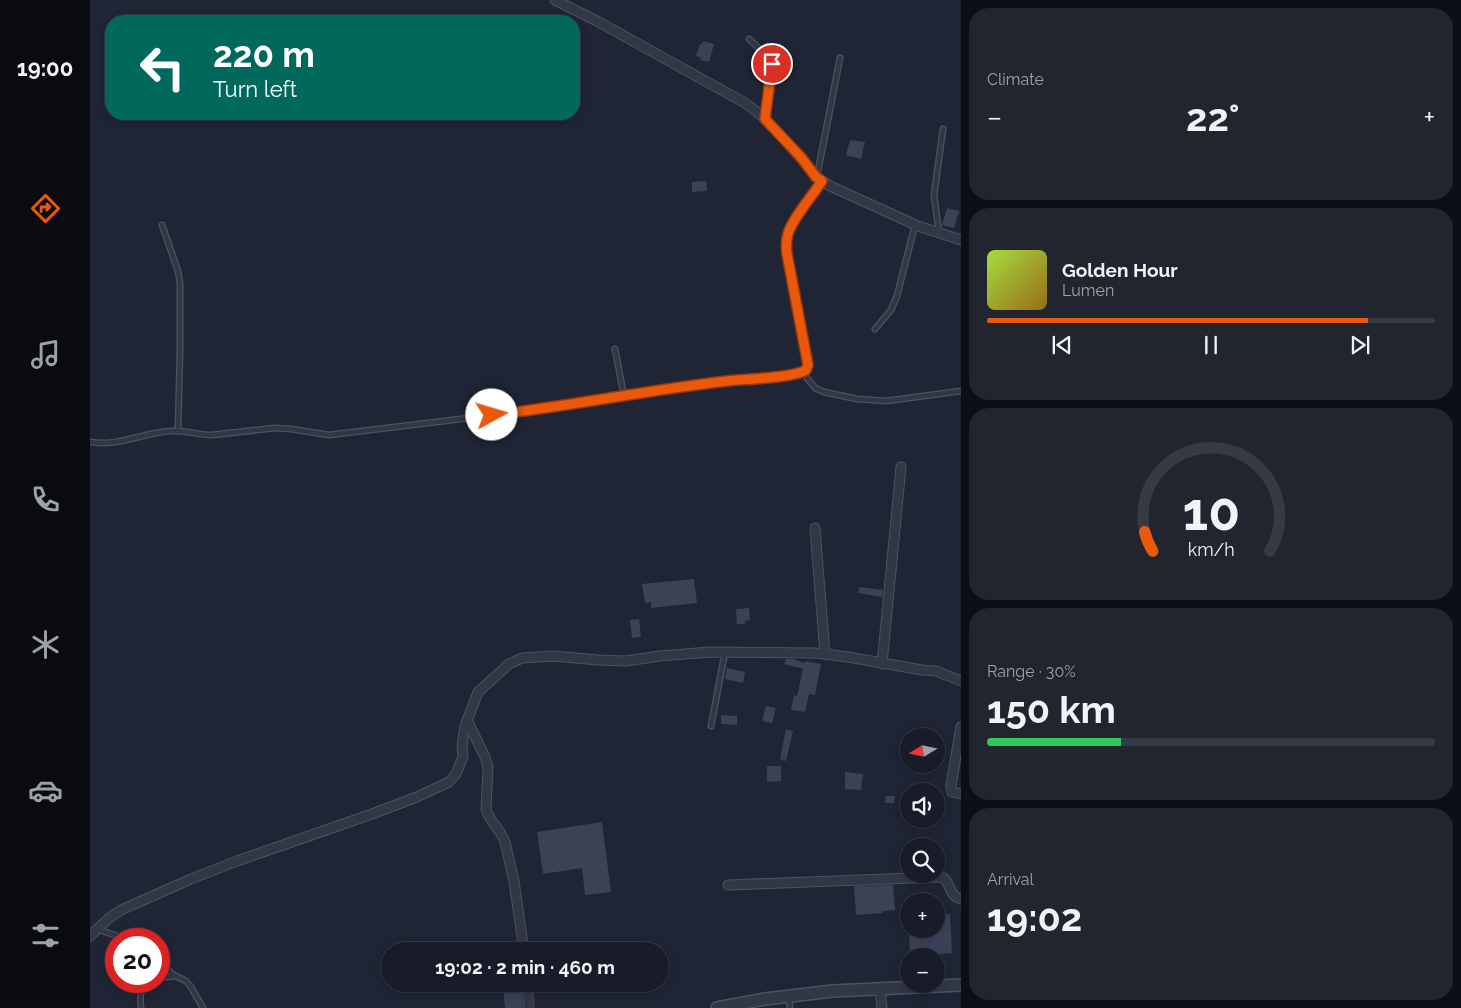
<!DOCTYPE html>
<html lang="en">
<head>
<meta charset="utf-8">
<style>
	body { margin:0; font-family:Raleway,sans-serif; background:#202530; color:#f1f3f6; height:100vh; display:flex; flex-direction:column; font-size:19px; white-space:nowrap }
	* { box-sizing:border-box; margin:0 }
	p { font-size:16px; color:#9ea1a8 }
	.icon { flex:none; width:28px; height:28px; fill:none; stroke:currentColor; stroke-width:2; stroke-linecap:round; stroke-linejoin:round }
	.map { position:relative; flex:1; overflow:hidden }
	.sheet { display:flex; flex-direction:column; gap:8px; padding:8px; background:#0d0f16; width:500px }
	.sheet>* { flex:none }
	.banner { position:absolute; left:15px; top:15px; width:475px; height:105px; border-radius:20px; box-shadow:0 2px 8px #0003,0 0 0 1px #363a45; background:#00695c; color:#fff; overflow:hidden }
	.needle { width:32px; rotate:260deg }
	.fabs { position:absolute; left:810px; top:728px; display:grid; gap:10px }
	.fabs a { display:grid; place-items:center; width:45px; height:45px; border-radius:50%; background:#171c28; box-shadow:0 2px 8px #0003,0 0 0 1px #363a45; font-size:25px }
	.speed { position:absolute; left:15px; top:928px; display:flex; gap:10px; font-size:25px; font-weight:700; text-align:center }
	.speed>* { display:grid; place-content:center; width:65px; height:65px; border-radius:50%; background:#171c28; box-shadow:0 2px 8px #0003,0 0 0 1px #363a45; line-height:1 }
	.speed .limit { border:8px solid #d22; background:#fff; color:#111 }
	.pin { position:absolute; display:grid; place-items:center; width:42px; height:42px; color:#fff; margin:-21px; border:2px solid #fff; border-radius:50%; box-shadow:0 1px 5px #0007 }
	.me { position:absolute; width:55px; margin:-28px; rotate:84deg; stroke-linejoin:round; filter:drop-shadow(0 0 4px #0008) }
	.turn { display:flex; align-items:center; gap:18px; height:105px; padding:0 25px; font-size:22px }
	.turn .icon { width:65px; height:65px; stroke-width:2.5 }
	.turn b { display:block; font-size:35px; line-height:42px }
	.big { font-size:38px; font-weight:700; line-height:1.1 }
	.sheet .card { flex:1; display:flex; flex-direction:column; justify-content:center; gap:8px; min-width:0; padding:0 18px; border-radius:20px; background:#202530 }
	.sheet .dial { align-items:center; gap:0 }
	.dial svg { height:130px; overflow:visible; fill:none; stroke:#363a45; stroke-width:7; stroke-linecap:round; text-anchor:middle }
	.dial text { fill:#f1f3f6; stroke:none }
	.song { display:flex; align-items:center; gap:15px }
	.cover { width:60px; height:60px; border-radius:8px; background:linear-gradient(135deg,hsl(80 70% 55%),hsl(40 70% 35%)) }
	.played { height:5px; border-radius:2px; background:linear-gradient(90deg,#ea580c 85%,#363a45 85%) }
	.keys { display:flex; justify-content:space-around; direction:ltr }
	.heat { display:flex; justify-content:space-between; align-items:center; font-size:28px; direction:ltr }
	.charge { height:8px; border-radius:4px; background:linear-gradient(90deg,#34c759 30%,#363a45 0) }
	.trip { position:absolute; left:291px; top:942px; width:288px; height:50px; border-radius:25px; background:#171c28; box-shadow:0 2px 8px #0003,0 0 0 1px #363a45; font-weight:700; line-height:50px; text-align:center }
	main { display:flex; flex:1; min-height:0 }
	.tabs { display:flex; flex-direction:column; width:90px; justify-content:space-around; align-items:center; background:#090b10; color:#9ea1a8 }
	.tabs .icon { width:35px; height:35px }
	.tabs .current { color:#ea580c }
	.tabs b { font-size:22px; color:#f1f3f6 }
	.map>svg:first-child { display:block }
	.building { fill:#3b4256 }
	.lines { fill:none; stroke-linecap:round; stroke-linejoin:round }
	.service-casing { stroke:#4d5261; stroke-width:7 }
	.minor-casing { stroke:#4d5261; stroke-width:11 }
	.tertiary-casing { stroke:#4d5261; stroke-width:14 }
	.service { stroke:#323746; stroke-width:4.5 }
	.minor { stroke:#323746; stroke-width:9 }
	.tertiary { stroke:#323746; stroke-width:11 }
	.route-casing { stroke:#983908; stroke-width:12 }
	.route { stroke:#ea580c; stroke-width:9 }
</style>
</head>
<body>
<main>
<nav class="tabs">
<b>19:00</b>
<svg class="icon current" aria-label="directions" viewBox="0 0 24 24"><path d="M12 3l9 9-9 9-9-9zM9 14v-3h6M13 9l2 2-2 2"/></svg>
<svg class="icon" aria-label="music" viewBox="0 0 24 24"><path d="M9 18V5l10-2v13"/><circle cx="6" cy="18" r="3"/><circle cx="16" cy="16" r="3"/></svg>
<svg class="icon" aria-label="phone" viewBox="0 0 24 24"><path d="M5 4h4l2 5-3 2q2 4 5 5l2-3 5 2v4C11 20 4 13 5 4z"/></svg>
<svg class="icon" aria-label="climate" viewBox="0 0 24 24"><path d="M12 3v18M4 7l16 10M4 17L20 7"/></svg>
<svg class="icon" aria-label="car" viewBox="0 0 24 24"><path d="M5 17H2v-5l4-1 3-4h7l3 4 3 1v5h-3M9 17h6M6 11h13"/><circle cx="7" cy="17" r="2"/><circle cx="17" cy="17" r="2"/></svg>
<svg class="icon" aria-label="filters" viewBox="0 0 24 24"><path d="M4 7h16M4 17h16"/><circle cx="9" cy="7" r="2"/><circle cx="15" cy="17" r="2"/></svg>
</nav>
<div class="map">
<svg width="871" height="1008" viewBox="0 0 871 1008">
	<rect width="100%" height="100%" fill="#1f2535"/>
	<g class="building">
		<polygon points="613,41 624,44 619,62 610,60 611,58 606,56 610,44 612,44"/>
		<polygon points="760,140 775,142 771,159 756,155"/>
		<polygon points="616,181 617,191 602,192 602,182"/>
		<polygon points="857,208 869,211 864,228 852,225"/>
		<polygon points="604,579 607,603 561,608 561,602 555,603 552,584"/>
		<polygon points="769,587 793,590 792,597 768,593"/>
		<polygon points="659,608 660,620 655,621 655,624 647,624 646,609"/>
		<polygon points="549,619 551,637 542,638 540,620"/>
		<polygon points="696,659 704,659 714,663 715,661 731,664 725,695 719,694 715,712 701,710 704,695 707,696 713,669 694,664"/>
		<polygon points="637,668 655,672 653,683 635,679"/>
		<polygon points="676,706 686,708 682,723 672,721"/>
		<polygon points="631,715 647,716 647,725 631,724"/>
		<polygon points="696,729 703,731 696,761 690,759"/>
		<polygon points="677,766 691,766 691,781 677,782"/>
		<polygon points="755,772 773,774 771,790 755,789"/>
		<polygon points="796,796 805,796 804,803 795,803"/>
		<polygon points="512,822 521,892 495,895 492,868 453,874 447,832"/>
		<polygon points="803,885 805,910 793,911 792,913 766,915 764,886"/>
		<polygon points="860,914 862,953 820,956 819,929 846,929 846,915"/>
		<polygon points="431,986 433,1008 415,1008 413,988"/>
	</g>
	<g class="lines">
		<defs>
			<g id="service">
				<polyline points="659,39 679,58 683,64 675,119"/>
				<polyline points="727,176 750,58"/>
				<polyline points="72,225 88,271 90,283 90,351 88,431"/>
				<polyline points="849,233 844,195 853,129"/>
				<polyline points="785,329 801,310 807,296 825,225"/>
				<polyline points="525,349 534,396"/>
				<polyline points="713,373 725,388 734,392 767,399 796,401 871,391"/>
				<path d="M0,442C29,447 54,432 82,431C96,430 108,435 122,435L185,428L201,429L239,435L436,411L637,381L713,373L717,370L718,365L697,254C696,246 695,238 699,230C706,214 722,196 732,181"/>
				<polyline points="621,726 635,652"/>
				<polyline points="7,929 36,939"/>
				<polyline points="69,960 82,974 96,981 101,987 113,1008"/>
				<polyline points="69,978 85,976"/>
				<polyline points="699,997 700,1008"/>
				<path d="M51,1008C50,1000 50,988 56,981"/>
			</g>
			<g id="minor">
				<polyline points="465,0 507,21 655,103 672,116 709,156 726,177 740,186 828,226 871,240"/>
				<polyline points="725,528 735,654"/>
				<polyline points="792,664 811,467"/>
				<path d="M377,720L395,757L398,767L396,809C399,821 411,830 415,842L424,881L434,951"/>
				<polyline points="871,727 861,785 862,792 871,794"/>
				<path d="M638,885L848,877L854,878C861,885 860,897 871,899"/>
				<polyline points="0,936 19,918 31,910 101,879 147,861 282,814 327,797 359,782 366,774 373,757 372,745 375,726 388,692 419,664 432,658 463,656 508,660 536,661 570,656 620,652 726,653 758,657 832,670 846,671 871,681"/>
				<polyline points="437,984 439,1008"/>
				<polyline points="790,989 792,1008"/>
			</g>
			<polyline id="tertiary" points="627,1008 675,999 743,991 871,985"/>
		</defs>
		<use href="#service" class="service-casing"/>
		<use href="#minor" class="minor-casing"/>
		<use href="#tertiary" class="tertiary-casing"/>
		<use href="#service" class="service"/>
		<use href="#minor" class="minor"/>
		<use href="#tertiary" class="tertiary"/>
	</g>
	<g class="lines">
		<defs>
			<path id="route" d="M402,415C481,406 558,390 637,381C655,379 704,378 716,370L718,365L697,254C696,247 696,241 698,234C702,219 723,195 732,181L726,177L710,156L675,119L682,64"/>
		</defs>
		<use href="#route" class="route-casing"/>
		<use href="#route" class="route"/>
	</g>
</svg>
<div class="fabs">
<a><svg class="needle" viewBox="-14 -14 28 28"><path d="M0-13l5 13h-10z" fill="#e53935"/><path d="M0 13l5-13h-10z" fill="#9ea1a8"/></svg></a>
<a><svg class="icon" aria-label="sound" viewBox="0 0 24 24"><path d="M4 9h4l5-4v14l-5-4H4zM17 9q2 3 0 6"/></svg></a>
<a><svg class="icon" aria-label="search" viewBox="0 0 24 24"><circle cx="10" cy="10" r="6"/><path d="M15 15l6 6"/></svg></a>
<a>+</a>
<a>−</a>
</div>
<div class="speed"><div class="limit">20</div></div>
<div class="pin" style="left:682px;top:64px;background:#d93025"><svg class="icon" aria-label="arrive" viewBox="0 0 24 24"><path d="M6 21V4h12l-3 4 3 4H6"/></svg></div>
<svg class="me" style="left:402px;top:415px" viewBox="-20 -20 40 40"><circle r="19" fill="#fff"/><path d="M0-13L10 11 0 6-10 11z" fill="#ea580c"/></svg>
<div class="trip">19:02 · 2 min · 460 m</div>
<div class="banner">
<div class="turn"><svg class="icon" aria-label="left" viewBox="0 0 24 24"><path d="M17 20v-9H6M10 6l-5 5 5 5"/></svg><div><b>220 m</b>Turn left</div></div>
</div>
</div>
<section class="sheet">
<div class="card"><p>Climate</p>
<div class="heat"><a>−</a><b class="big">22°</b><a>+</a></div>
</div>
<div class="card">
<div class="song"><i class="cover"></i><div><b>Golden Hour</b><p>Lumen</p></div></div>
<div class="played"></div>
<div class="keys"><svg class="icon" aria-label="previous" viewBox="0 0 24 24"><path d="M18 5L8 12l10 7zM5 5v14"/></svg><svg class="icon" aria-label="pause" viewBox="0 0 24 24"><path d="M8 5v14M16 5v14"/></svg><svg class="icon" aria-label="next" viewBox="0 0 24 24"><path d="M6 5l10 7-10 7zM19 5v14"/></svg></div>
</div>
<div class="card dial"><svg viewBox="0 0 100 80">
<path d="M14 69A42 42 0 1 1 86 69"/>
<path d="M14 69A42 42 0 0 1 9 57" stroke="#ea580c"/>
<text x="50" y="56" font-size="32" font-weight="700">10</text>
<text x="50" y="72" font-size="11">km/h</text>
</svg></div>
<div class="card"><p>Range · 30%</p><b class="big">150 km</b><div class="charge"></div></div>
<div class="card"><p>Arrival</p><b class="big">19:02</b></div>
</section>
</main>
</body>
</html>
